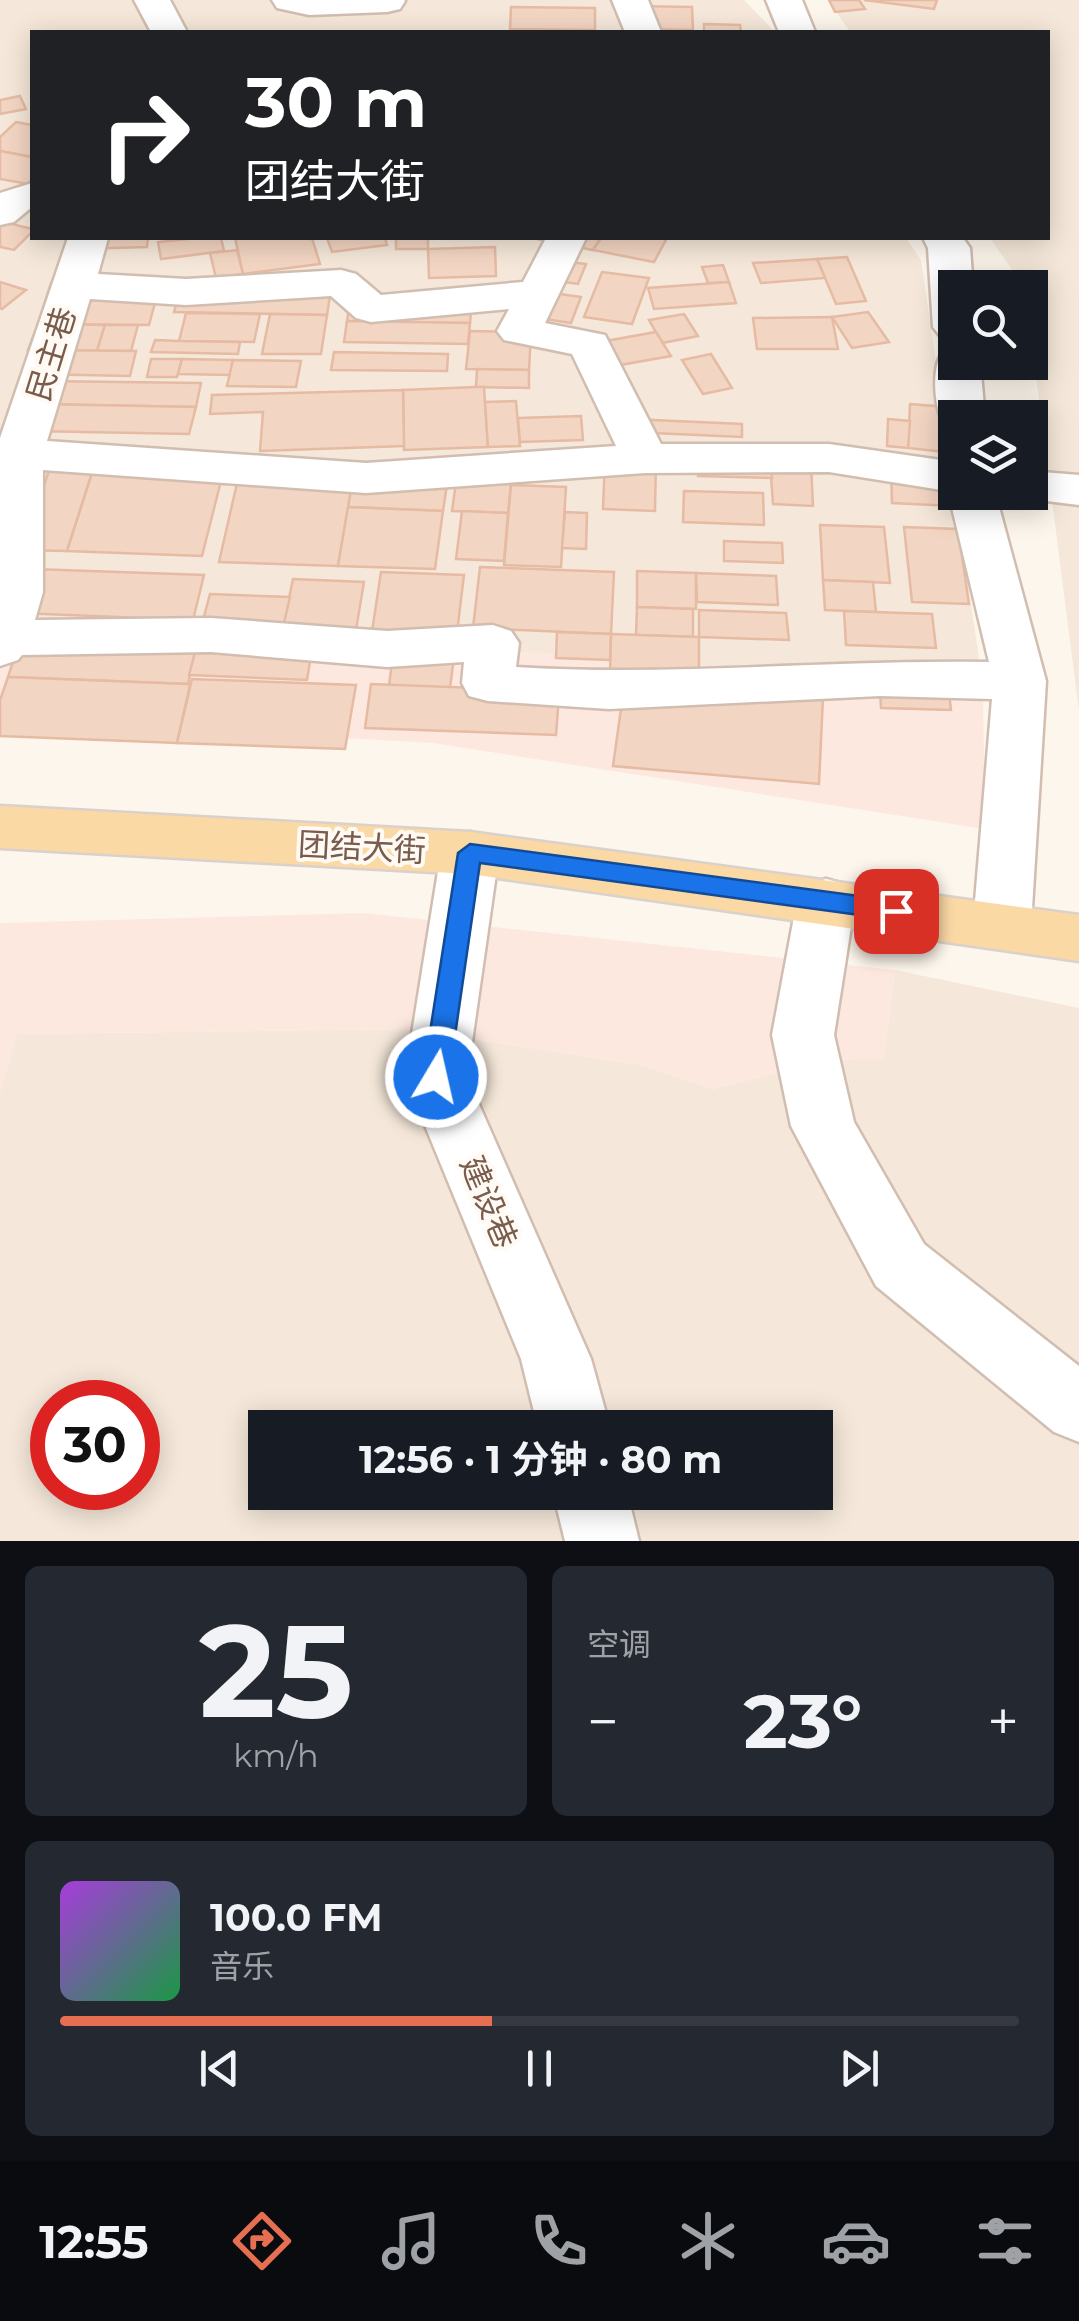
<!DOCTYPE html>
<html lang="zh">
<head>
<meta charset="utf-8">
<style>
	body { margin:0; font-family:Montserrat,"Noto Sans SC",sans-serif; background:#242831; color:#f1f3f6; height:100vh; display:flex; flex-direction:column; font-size:38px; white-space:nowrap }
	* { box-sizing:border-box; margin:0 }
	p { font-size:32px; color:#9ea1a6 }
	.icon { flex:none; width:55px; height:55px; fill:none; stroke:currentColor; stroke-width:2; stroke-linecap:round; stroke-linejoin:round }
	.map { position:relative; height:1541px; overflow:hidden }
	.sheet { display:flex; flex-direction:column; gap:25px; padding:25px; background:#0d0f14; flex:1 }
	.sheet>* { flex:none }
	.banner { position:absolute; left:30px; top:30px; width:1020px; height:210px; border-radius:0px; box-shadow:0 5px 25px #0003; background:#202124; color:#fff; overflow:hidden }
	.buttons { position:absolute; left:938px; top:270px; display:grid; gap:20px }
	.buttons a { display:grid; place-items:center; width:110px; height:110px; border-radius:0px; background:#171b24; box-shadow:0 5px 25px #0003; font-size:50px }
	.speed { position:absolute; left:30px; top:1380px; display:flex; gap:20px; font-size:50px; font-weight:700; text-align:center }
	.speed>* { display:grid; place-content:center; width:130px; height:130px; border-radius:50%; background:#171b24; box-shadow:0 5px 25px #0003; line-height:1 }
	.speed .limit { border:15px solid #d22; background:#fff; color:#111 }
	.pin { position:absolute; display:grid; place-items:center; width:85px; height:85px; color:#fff; margin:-42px; border-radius:20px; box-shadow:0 5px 15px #0006 }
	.me { position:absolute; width:110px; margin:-55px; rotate:9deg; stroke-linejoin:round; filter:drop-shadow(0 0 8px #0008) }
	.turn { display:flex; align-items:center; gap:35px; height:210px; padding:0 50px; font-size:45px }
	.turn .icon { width:130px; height:130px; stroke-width:2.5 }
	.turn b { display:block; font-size:70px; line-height:85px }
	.big { font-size:75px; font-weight:700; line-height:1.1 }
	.sheet .card { flex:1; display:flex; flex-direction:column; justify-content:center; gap:15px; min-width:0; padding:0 35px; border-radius:15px; background:#242831 }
	.sheet .dial { align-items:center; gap:0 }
	.dial b { font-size:130px; line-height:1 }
	.song { display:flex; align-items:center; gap:30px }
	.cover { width:120px; height:120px; border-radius:15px; background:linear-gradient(135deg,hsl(280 70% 55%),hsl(140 70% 35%)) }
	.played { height:10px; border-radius:5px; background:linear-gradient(90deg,#e76f51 45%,#363941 45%) }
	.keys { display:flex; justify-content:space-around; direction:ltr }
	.heat { display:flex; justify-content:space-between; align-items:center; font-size:55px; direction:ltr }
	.sheet .tiles { flex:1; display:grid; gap:25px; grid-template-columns:1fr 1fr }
	.card:last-child { grid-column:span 2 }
	.trip { position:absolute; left:248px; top:1410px; width:585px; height:100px; border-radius:0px; background:#171b24; box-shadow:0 5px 25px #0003; font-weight:700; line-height:100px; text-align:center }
	.dock { display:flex; height:160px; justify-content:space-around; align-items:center; background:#090b0e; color:#9ea1a6 }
	.dock .icon { width:70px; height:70px }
	.dock .current { color:#e76f51 }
	.dock b { font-size:45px; color:#f1f3f6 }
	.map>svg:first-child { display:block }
	.residential { fill:#f5e8da; fill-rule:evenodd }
	.commercial { fill:#fde8e0 }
	.building { fill:#f3d5c3; stroke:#e6bba3; stroke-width:2.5 }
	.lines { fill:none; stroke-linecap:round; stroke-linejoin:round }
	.minor-casing { stroke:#d1beb0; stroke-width:5 }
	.major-casing { stroke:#dad1cd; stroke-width:5 }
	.minor { fill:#fff; fill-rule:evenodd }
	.major { fill:#fbd9a5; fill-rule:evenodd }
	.route { fill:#1a73e8; stroke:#114b97; stroke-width:2.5 }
	.labels { text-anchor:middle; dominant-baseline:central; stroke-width:8; stroke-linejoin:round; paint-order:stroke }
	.street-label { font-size:32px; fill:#7a5c4d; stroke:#fffaf3 }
</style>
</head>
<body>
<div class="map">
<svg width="1079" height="1541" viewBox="0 0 1079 1541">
	<rect width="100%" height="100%" fill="#fdf6ec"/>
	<g class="residential">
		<polygon points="0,0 744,0 775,32 32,32 32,238 906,238 921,260 983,686 25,616 0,651"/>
		<polygon points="828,0 1079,0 1079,711 1030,330 1030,288 1024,287 990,238 1048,238 1048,32 850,32"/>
		<path d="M895,970L1079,1008V1541H0V1092L17,1034L406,1029L642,1065L713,1089L827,1060L884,1058ZM52,1402H138V1488H52ZM265,1428H815V1492H265Z"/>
	</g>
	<g class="commercial">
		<polygon points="25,616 983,686 985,829 433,743 61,722 0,724 0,651"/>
		<polygon points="363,913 895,970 884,1059 827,1060 713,1089 642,1065 406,1029 17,1034 0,1092 0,923"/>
	</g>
	<g class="building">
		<polygon points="829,0 859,0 865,9 835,12"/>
		<polygon points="864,0 937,0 934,9"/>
		<polygon points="635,6 692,7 693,30 635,29"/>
		<polygon points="511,7 595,8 595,30 510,29"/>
		<polygon points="704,24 740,25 741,32 704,32"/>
		<polygon points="20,96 26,109 0,114 0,100"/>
		<polygon points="16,122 32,125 32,157 0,151 0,137"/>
		<polygon points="0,151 32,157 32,179 28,184 0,179"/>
		<polygon points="0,221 32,229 32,232 14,250 0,247"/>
		<polygon points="78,238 148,238 147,247 76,249"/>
		<polygon points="198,238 221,238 224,251 161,259 158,242"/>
		<polygon points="235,238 312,238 320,264 243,274"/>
		<polygon points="327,238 385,238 387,245 332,252"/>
		<rect x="396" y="238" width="32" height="11"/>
		<polygon points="532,238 601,238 593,250"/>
		<polygon points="601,238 667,238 654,262 593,250"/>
		<polygon points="495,247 496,276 429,278 428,249"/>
		<polygon points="237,250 243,274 216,278 210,253"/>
		<polygon points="847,257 866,301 836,304 817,259"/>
		<polygon points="536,258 586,264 578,284 527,277"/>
		<polygon points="817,259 825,278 761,283 753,263"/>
		<polygon points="723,265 729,282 708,283 702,267"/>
		<polygon points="602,272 649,278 632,324 584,317"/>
		<polygon points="0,282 26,290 2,309 0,308"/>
		<polygon points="729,282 736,303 654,309 648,288"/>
		<polygon points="51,283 160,284 149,325 38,324"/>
		<polygon points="181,287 331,289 327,315 174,312"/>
		<polygon points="525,289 581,297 571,323 513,314"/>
		<polygon points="350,298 472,300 470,323 347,322"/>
		<polygon points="868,312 889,342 852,348 832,317"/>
		<polygon points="186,313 260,314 254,342 179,341"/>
		<polygon points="270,314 327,315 321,354 262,354"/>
		<polygon points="684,314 698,336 662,343 649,320"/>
		<polygon points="832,317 838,349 757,349 753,318"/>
		<polygon points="347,321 470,323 468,344 344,342"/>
		<polygon points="38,324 105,325 97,351 28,350"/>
		<polygon points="105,325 138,325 131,351 97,351"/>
		<polygon points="470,331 531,332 529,370 466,369"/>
		<polygon points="656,332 671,356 603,368 589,344"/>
		<polygon points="155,340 179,341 240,342 238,354 151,352"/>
		<polygon points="40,350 136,351 130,376 32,374"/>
		<polygon points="334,352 448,354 447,371 331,370"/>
		<polygon points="711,354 732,388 703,394 682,360"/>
		<polygon points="151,359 182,359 177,377 147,377"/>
		<polygon points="182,359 233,360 230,375 178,374"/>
		<polygon points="233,360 301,361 296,387 227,386"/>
		<polygon points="477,369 529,370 529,388 476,387"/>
		<polygon points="41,381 201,383 196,407 34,404"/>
		<polygon points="476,387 484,387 488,447 404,450 403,390"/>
		<polygon points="403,390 404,446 260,451 263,412 210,414 212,395"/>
		<polygon points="516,401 520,446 488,447 485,402"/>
		<polygon points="39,404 196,407 189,434 31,431"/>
		<polygon points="910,404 946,407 945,452 908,448"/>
		<polygon points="581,416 583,440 520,442 518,418"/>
		<polygon points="630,419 742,424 742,437 630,432"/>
		<polygon points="888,419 910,421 908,448 887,446"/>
		<polygon points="605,458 656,460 655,511 603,509"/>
		<polygon points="459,461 513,463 508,513 452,511"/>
		<polygon points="52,462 95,463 67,551 22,550"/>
		<polygon points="770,462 811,464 813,506 773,504"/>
		<polygon points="95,464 224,469 202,556 67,551"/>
		<polygon points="698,464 771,467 772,478 698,476"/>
		<polygon points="891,469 949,472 952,506 892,503"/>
		<polygon points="240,470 354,474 338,566 219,562"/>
		<polygon points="354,474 448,478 443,511 348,507"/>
		<polygon points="511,485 566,487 561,567 504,565"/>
		<polygon points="684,491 763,493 764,525 683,522"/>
		<polygon points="348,507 443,511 435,569 338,566"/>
		<polygon points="462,511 508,513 504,561 456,559"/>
		<polygon points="565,512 587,513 586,549 562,548"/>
		<polygon points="820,525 884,527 890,583 823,580"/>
		<polygon points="904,527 958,529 969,604 912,602"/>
		<polygon points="724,541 782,543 783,563 724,561"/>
		<polygon points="480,567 614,572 611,634 473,628"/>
		<polygon points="33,569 204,575 193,620 19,613"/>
		<polygon points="637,571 696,573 696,609 637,607"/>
		<polygon points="381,572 464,575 456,641 371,638"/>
		<polygon points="696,573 776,576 778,605 697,602"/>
		<polygon points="293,579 364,582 356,630 283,627"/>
		<polygon points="823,580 873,582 876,612 825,610"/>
		<polygon points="210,594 290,597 283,627 202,624"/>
		<polygon points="637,607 693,609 693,637 636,635"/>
		<polygon points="699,610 786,613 789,640 699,637"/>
		<polygon points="844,611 932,614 936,648 846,645"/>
		<polygon points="24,627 200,634 188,684 8,677"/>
		<polygon points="557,632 611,634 610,660 556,658"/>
		<polygon points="200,634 314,638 307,680 189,675"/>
		<polygon points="611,634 699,637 699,678 610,675"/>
		<polygon points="394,648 455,650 450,688 389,685"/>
		<polygon points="561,670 556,735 365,728 371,684 503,689"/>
		<polygon points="8,677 188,684 190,685 177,743 0,736 0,700"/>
		<polygon points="192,679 356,685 345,749 177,743"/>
		<polygon points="625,680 823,697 819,784 613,766"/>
		<polygon points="880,690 949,692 951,710 881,708"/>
	</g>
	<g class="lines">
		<defs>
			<g id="minor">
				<polygon points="134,0 170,0 187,32 151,32"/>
				<polygon points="272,0 404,0 405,1 400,9 387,12 309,15 277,8"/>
				<polygon points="612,0 648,0 661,32 625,32"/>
				<polygon points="766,0 802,0 815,32 779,32"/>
				<polygon points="32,183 32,207 14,222 0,225 0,193"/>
				<path d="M68,238H108L98,274L186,279L341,270L356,274L381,295L523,282L546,238H586L545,323L605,335L661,444H829L955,462V492H995L1046,681L1031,925L1023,941L1002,948L981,941L973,925L992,699L880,696L609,709L488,701L469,696L462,683L464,662L387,667L211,652L22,655L18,660L0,666V438ZM331,296L356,318L371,322L509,309L497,331L504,340L572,354L616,446L366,463L47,441L90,299L186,305ZM43,470L366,493L645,473L829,472L948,491L989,662C831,659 674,677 516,667L519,643L511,631L493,625L387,631L211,618L35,620L43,592Z"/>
				<polygon points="923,238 963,238 970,248 973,288 955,288 955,340 940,336 933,327 928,248"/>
				<path d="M955,349V362H980L985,418H955V430L946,428C934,411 931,369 942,353Z"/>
				<polygon points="1030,471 1079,475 1079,505 1013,497 1010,492 1030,492"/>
				<polygon points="470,832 490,838 499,853 467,1077 591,1359 610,1428 538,1428 521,1359 405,1077 441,853 450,838"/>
				<polygon points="826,879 847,885 855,901 834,1035 854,1122 924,1244 1079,1366 1079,1442 1054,1432 876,1286 791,1126 772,1035 797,901 805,885"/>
				<polygon points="553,1492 627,1492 639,1541 565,1541"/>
			</g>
			<polygon id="major" points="0,806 470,832 1079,915 1079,961 470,874 0,848"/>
		</defs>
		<use href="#minor" class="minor-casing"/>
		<use href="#major" class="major-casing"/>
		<use href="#minor" class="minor"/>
		<use href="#major" class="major"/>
	</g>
	<polygon class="route" points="470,844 896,901 905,904 908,911 905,917 896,920 480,863 449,1077 445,1084 436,1087 427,1084 423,1077 458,853"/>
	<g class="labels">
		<g class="street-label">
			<text transform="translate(51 354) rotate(-73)">民主巷</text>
			<text transform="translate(362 847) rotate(3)">团结大街</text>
			<text transform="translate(489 1202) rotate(67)">建设巷</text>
		</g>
	</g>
</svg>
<div class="buttons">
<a><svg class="icon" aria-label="search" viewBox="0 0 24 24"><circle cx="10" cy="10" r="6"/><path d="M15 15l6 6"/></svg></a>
<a><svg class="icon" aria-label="layers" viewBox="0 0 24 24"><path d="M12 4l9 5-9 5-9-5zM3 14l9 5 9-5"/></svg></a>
</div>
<div class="speed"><div class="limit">30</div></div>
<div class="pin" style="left:896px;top:911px;background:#d93025"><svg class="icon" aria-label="arrive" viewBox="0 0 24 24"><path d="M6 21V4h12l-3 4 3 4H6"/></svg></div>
<svg class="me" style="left:436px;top:1077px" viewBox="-20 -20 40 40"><circle r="17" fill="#1a73e8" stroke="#fff" stroke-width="3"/><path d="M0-11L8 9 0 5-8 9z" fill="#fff"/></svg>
<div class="trip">12:56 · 1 分钟 · 80 m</div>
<div class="banner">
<div class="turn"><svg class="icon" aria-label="right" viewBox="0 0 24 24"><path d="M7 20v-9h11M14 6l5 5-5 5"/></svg><div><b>30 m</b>团结大街</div></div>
</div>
</div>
<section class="sheet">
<div class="tiles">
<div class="card dial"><b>25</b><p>km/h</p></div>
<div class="card"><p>空调</p>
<div class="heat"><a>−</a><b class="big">23°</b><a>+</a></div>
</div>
<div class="card">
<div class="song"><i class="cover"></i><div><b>100.0 FM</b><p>音乐</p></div></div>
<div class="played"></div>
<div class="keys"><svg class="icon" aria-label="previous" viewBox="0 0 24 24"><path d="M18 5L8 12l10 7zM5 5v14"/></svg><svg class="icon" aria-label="pause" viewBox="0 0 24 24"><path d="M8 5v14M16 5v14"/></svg><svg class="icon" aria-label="next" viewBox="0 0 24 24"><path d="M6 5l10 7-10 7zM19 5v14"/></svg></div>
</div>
</div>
</section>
<nav class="dock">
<b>12:55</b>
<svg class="icon current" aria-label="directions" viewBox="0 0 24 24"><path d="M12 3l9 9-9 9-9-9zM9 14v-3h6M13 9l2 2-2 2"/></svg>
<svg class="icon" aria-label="music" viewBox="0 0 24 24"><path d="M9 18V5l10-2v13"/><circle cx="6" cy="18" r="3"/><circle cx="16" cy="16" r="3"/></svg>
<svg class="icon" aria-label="phone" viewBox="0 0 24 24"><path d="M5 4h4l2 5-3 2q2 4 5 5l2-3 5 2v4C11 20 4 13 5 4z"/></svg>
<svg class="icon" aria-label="climate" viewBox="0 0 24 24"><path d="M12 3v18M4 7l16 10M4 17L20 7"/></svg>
<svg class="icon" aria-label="car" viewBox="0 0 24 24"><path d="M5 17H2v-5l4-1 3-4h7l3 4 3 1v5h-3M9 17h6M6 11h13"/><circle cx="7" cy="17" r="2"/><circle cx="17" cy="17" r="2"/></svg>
<svg class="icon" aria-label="filters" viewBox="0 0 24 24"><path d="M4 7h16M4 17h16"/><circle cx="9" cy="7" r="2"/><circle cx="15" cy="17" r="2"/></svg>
</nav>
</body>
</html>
